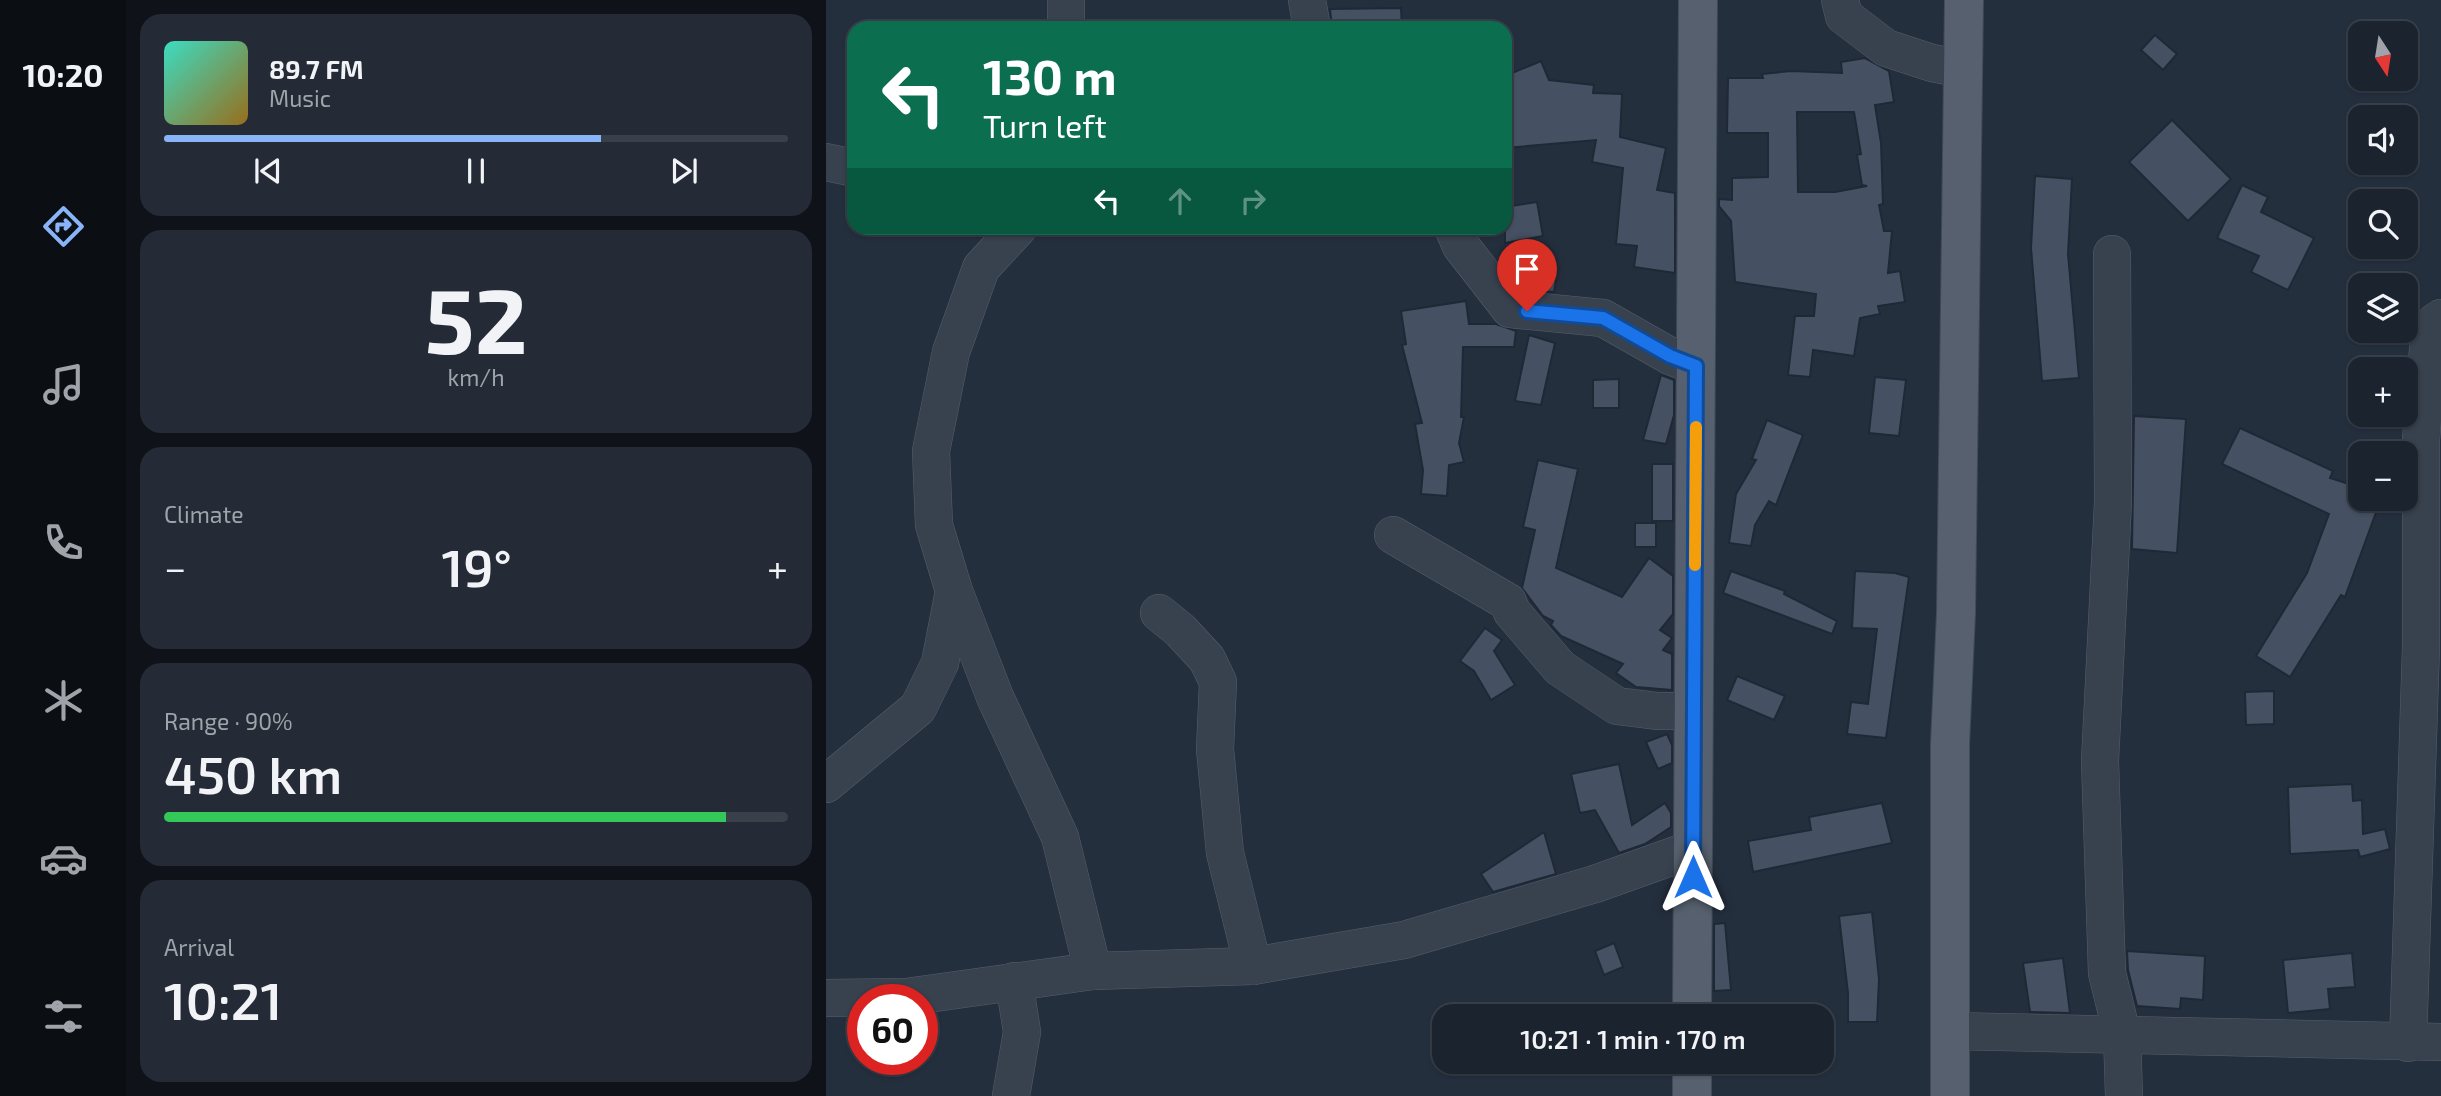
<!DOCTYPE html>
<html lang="en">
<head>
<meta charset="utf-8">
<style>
	body { margin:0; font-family:"Exo 2",sans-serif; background:#242b36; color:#f1f3f6; height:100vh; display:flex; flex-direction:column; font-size:26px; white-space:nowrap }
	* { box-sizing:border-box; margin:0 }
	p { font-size:23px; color:#a0a4aa }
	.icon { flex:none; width:38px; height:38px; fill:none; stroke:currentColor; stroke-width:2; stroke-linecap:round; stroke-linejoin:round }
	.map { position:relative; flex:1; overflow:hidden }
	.details { display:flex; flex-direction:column; gap:14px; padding:14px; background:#0f1319; width:700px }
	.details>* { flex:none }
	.guide { position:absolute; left:21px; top:21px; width:665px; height:214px; border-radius:21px; box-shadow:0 2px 5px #0004,0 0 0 2px #39404a; background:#0b6e4f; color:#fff; overflow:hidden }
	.needle { width:46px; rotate:168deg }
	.fabs { position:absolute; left:1522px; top:21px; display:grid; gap:14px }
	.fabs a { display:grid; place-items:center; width:70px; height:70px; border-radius:14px; background:#1b232e; box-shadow:0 2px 5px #0004,0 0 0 2px #39404a; font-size:35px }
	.speed { position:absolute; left:21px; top:984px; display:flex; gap:14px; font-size:35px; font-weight:700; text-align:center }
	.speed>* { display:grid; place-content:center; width:91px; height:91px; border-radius:50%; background:#1b232e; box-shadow:0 2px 5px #0004,0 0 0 2px #39404a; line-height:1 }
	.speed .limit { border:10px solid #d22; background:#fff; color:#111 }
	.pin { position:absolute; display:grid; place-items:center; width:60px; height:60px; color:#fff; margin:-72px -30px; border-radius:50% 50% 50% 0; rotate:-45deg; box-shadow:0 0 7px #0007 }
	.pin .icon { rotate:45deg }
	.me { position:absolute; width:77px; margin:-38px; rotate:0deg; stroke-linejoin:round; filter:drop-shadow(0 0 5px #0008) }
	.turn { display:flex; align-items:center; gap:24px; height:147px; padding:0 21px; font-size:32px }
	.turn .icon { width:91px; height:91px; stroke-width:2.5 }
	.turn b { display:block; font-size:49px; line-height:60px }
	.lanes { display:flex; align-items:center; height:66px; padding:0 21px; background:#0003; justify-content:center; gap:35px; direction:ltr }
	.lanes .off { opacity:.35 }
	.big { font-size:52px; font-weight:600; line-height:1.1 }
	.details .card { flex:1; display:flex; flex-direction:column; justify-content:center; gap:10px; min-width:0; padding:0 24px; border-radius:21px; background:#242b36 }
	.details .dial { align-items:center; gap:0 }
	.dial b { font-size:91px; line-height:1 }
	.song { display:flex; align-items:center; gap:21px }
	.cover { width:84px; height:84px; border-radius:10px; background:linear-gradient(135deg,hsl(170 70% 55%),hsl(40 70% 35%)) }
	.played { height:7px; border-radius:4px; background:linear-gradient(90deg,#8ab4f8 70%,#39404a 70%) }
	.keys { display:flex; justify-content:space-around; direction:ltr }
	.heat { display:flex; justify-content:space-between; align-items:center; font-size:38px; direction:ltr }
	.charge { height:10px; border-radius:5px; background:linear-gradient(90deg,#34c759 90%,#39404a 0) }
	.trip { position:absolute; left:606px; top:1004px; width:402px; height:70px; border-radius:21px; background:#1b232e; box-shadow:0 2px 5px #0004,0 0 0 2px #39404a; font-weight:600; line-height:70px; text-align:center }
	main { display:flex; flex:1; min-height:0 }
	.menu { display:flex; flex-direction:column; width:126px; justify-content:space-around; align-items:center; background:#0b0e12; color:#a0a4aa }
	.menu .icon { width:49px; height:49px }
	.menu .selected { color:#8ab4f8 }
	.menu b { font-size:32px; color:#f1f3f6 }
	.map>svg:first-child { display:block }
	.building { fill:#455162; stroke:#1f2835; stroke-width:2; fill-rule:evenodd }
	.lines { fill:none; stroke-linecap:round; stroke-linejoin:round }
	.minor-casing { stroke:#565f6c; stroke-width:38 }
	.major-casing { stroke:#414a57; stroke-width:40 }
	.minor { stroke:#38414e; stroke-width:37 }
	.major { stroke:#56606e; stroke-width:38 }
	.route-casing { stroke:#114b97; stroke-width:18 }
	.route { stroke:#1a73e8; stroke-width:12 }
	.slow { stroke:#f59e0b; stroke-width:12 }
</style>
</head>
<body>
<main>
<nav class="menu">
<b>10:20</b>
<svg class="icon selected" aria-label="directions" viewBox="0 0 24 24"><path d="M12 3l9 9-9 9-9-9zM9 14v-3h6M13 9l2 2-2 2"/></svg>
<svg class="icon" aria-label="music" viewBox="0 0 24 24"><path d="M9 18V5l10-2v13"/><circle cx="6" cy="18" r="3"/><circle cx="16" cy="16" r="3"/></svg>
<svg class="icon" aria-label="phone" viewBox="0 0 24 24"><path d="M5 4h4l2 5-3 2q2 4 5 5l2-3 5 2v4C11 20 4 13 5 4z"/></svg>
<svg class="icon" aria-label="climate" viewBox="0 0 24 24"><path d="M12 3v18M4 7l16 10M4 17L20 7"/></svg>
<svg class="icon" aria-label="car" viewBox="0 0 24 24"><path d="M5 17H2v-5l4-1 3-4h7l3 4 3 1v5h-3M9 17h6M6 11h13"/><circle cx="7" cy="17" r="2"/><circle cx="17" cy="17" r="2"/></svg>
<svg class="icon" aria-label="filters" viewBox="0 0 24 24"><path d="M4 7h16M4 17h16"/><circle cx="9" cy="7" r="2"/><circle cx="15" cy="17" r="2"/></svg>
</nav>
<section class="details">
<div class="card">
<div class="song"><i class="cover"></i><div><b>89.7 FM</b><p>Music</p></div></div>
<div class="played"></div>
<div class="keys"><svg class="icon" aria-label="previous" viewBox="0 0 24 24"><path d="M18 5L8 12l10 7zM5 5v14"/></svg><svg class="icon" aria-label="pause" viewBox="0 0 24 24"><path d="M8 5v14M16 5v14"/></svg><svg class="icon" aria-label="next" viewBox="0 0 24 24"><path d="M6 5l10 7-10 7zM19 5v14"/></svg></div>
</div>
<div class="card dial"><b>52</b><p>km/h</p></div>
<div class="card"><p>Climate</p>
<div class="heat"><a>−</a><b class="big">19°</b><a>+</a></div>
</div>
<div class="card"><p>Range · 90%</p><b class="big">450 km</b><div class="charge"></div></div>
<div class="card"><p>Arrival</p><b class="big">10:21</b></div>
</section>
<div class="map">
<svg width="1615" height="1096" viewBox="0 0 1615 1096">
	<rect width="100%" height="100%" fill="#242f3e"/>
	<g class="building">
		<polygon points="575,8 576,28 506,28 504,9"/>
		<polygon points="1329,35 1351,54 1337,70 1315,50"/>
		<path d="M1039,58L1063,71L1068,102L1049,105L1055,143L1057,204L1053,205L1058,231H1066L1062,273L1074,271L1079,302L1052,306L1054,314L1034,318L1028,356L987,350L984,377L962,375L969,316H988L990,294L909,282L905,221L893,206V199L906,200V178L942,177V133H901L902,78H937L936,74L965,71L1016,73L1015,62ZM971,112H1028L1035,154L1031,155L1036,185L1041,186L1009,192H972Z"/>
		<polygon points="715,61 723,80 768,85 767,93 796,94 794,137 840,148 831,190 849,193 849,273 808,267 811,246 790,244 797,168 766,162 770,140 679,148 679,76"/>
		<polygon points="1346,120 1405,179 1362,221 1303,162"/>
		<polygon points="1209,176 1246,179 1242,254 1253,378 1216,381 1205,248"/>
		<polygon points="1416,185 1442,197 1435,212 1488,238 1462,290 1425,272 1433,256 1391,238"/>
		<polygon points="711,202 717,236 679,243 679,207"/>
		<polygon points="698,276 730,281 728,292 696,289"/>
		<polygon points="640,301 643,324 670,324 690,331 688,347 637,347 635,417 638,417 633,443 638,462 623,465 621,496 595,494 597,470 589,424 596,423 576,345 580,344 575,311"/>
		<polygon points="703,335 729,343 715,405 689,401"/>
		<polygon points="835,375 848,380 848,415 840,444 817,440"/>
		<polygon points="1049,377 1080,380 1073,436 1043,433"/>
		<polygon points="793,379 793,408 767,408 767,380"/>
		<polygon points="1308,416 1360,419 1351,553 1306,549"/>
		<polygon points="941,420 977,435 950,505 943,501 929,525 925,546 903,543 910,494 930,460 926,459"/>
		<polygon points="1414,428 1507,471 1504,478 1535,488 1535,499 1555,499 1519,597 1515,595 1464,677 1430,656 1481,573 1503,514 1396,464"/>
		<polygon points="712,460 752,469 730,568 796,597 823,558 847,576 847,614 834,630 846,638 837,650 846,654 846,690 810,687 790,673 797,664 735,636 725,625 727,621 717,616 696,588 709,530 697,527"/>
		<rect x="826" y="464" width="21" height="57"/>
		<rect x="809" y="523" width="21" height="24"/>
		<polygon points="905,571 959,591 958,594 1011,621 1006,634 897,593"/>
		<polygon points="1029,571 1069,573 1083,577 1060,738 1021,734 1025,702 1042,704 1051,629 1026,628"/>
		<polygon points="659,628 676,640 668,651 689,685 665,700 648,671 634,661"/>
		<polygon points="911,676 959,696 948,720 901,700"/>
		<polygon points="1448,691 1448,724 1420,725 1419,692"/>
		<polygon points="841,734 846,745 846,763 832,769 820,742"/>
		<polygon points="793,764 806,825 839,803 845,813 845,827 819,844 793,853 769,810 754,813 745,774"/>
		<polygon points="1526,784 1527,801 1536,800 1537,834 1559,829 1564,849 1534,857 1532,850 1464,854 1462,787"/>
		<polygon points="1056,803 1066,843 927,872 922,841 985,830 983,817"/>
		<polygon points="718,832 730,874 667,892 655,874"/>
		<polygon points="1046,912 1053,979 1051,1022 1022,1022 1022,993 1013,916"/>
		<polygon points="899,923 905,990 888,991 888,924"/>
		<polygon points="788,943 797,967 778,975 769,951"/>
		<polygon points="1301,951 1379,956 1377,1000 1355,998 1354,1009 1311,1006 1302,970"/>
		<polygon points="1526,953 1529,987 1502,989 1504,1009 1462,1013 1457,960"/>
		<polygon points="1237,958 1244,1013 1204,1012 1197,963"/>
	</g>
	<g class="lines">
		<defs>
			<g id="minor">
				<polyline points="240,0 240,28"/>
				<polyline points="481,0 486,28"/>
				<polyline points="1014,0 1018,16 1060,48 1106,63 1137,69"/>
				<polyline points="0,162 28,168"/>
				<polyline points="192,228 155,268 125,352 105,451 108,525 128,591 169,697 234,837 267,971"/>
				<polyline points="627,228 635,246 684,309 777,318 844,356 870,366"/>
				<polyline points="1286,254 1287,502 1274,761 1281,973 1296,1034 1298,1096"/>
				<polyline points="567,535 682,602 686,612 734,668 791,706 831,711 868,711"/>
				<polyline points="333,613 354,630 381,659 392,682 389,749 399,853 427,966"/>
				<polyline points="0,784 92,708 114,663 128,591"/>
				<polyline points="0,998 80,997 267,971 427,966 578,940 769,884 867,849"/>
				<polyline points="1125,1031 1615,1042"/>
				<polyline points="1582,1043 1595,646 1595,440 1602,349 1609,322 1615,318"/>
				<polyline points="185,1096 196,1032 188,981"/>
			</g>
			<g id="major">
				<polyline points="866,1017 872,0"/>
				<polyline points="866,1096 866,1062"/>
				<polyline points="1124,1096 1124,744 1130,613 1138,0"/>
			</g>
		</defs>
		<use href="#minor" class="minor-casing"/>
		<use href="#major" class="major-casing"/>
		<use href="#minor" class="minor"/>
		<use href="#major" class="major"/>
	</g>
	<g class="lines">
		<defs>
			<polyline id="route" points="701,311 777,318 844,356 870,366 867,877"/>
		</defs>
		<use href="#route" class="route-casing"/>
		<use href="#route" class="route"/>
		<polyline class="slow" points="869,565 870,427"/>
	</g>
</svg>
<div class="fabs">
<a><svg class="needle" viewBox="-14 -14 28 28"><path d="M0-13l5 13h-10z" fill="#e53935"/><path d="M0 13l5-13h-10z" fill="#a0a4aa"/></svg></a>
<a><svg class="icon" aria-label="sound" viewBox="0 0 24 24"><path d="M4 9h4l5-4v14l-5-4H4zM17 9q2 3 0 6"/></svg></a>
<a><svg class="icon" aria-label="search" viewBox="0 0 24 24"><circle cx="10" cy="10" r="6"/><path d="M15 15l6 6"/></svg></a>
<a><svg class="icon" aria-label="layers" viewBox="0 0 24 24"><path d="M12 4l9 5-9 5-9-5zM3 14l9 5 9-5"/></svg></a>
<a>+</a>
<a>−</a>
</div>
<div class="speed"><div class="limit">60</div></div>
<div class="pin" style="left:701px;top:311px;background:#d93025"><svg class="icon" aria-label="arrive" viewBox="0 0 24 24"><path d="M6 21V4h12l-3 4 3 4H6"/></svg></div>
<svg class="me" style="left:867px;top:877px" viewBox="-20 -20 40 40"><path d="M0-17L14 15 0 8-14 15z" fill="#1a73e8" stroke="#fff" stroke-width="4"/></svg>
<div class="trip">10:21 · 1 min · 170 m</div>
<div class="guide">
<div class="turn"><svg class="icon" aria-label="left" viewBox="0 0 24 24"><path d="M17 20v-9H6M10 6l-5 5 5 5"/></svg><div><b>130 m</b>Turn left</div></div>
<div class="lanes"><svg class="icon" aria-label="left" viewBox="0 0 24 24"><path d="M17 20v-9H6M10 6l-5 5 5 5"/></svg><svg class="icon off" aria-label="ahead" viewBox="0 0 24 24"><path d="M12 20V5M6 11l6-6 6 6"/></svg><svg class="icon off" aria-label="right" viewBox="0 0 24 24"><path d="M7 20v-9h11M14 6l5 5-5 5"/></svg></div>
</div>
</div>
</main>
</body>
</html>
